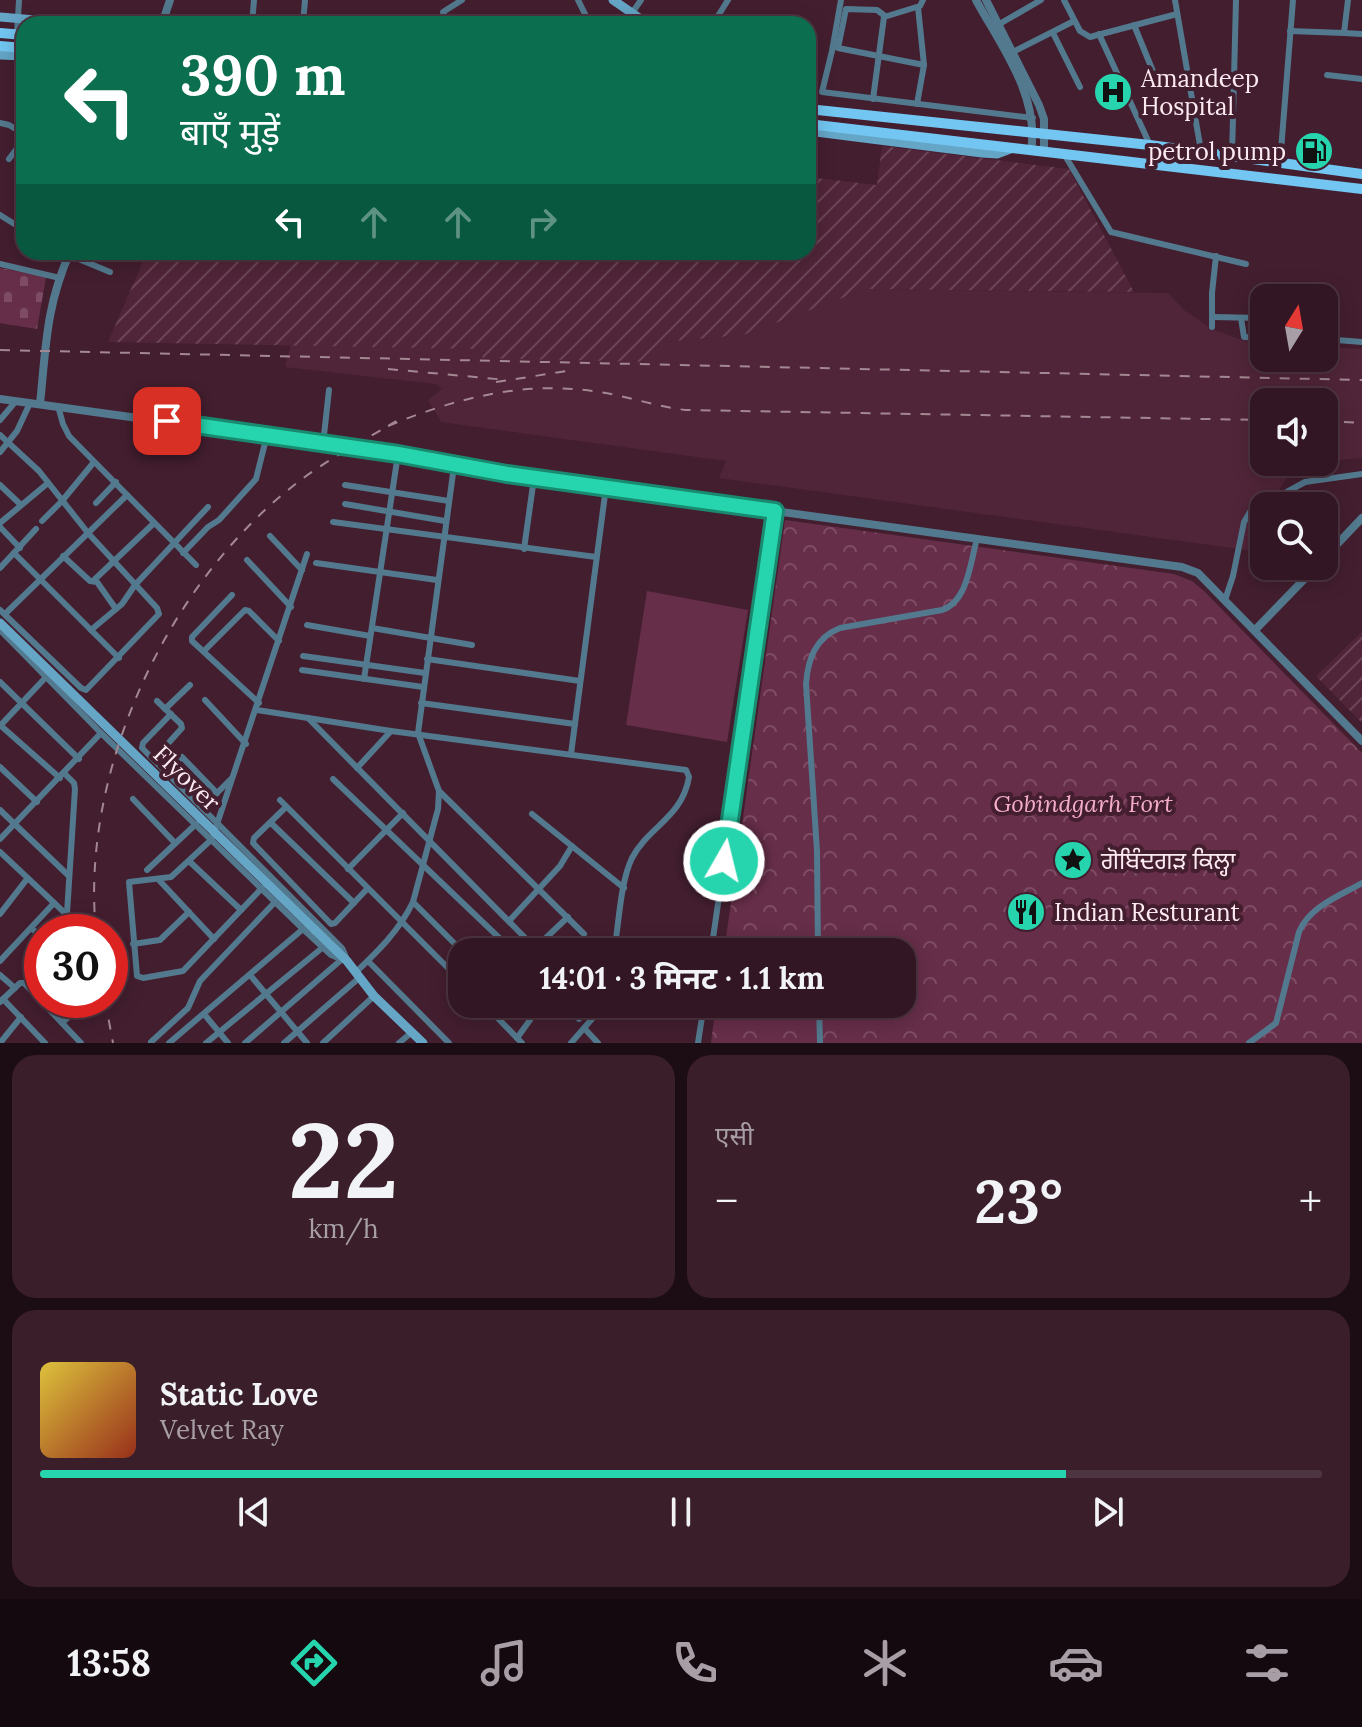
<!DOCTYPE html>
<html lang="hi">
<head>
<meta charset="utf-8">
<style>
	body { margin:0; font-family:Lora,"Noto Sans Devanagari","Noto Sans Gurmukhi",serif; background:#3a1f2b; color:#f1f3f6; height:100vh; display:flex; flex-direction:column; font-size:30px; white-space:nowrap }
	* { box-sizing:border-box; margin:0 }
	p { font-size:26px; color:#a89fa6 }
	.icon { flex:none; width:44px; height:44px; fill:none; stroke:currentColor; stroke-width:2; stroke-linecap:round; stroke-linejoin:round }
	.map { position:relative; height:1043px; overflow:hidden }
	.panel { display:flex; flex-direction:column; gap:12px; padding:12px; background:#1c0c13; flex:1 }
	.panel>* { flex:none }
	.guide { position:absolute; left:16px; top:16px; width:800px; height:244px; border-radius:24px; box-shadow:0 4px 20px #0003,0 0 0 2px #4d3541; background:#0b6e4f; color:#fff; overflow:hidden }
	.needle { width:52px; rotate:11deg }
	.tools { position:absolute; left:1250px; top:284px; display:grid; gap:16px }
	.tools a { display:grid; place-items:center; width:88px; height:88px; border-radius:16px; background:#321623; box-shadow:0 4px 20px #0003,0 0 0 2px #4d3541; font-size:40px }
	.speed { position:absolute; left:24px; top:914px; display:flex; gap:16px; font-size:40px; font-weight:700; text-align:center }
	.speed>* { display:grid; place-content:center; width:104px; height:104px; border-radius:50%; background:#321623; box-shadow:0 4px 20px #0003,0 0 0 2px #4d3541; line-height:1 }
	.speed .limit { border:12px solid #d22; background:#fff; color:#111 }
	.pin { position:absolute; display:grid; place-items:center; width:68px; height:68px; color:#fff; margin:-34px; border-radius:16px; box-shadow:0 4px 12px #0006 }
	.me { position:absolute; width:88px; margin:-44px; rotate:8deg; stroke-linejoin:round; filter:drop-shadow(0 0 6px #0008) }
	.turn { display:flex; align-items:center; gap:28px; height:168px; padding:0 32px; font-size:36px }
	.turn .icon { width:104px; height:104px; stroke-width:2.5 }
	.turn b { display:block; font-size:56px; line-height:68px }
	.lanes { display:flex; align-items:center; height:76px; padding:0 32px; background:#0003; justify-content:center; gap:40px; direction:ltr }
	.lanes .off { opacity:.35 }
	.big { font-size:60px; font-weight:700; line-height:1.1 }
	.panel .tile { flex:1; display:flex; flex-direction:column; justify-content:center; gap:12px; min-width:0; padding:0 28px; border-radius:24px; background:#3a1f2b }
	.panel .dial { align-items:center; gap:0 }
	.dial b { font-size:104px; line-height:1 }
	.song { display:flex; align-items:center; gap:24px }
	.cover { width:96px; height:96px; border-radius:12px; background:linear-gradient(135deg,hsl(50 70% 55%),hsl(10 70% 35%)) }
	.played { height:8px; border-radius:4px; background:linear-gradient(90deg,#26d5ad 80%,#4d3541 80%) }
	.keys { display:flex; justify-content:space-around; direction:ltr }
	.heat { display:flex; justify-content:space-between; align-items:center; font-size:44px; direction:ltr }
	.panel .tiles { flex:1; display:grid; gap:12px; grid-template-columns:1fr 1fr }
	.tile:last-child { grid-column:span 2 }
	.trip { position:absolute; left:448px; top:938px; width:468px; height:80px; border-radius:24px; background:#321623; box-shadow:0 4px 20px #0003,0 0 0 2px #4d3541; font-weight:700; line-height:80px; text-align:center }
	.tabs { display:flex; height:128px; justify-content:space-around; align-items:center; background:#14090e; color:#a89fa6 }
	.tabs .icon { width:56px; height:56px }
	.tabs .on { color:#26d5ad }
	.tabs b { font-size:36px; color:#f1f3f6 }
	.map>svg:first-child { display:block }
	.built { fill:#512539 }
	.industrial { fill:url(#industrial-furrows) }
	.forest { fill:url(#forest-crowns) }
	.cemetery { fill:url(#cemetery-stones) }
	.garden { fill:#672e49 }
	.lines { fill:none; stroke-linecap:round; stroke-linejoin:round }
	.minor { stroke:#53798e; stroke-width:6 }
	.tertiary { stroke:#53798e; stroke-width:8 }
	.secondary { stroke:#65a5c6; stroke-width:9 }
	.primary { stroke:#72c6f1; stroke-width:10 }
	.rail { stroke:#a38793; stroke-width:2; stroke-dasharray:10 10; stroke-linecap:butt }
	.secondary-bridge { stroke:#65a5c6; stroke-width:9 }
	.route-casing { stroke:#198a70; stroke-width:20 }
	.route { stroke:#26d5ad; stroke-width:14 }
	.labels { text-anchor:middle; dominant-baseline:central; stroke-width:8; stroke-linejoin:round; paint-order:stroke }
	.poi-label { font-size:24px; fill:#feeaf1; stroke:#431e2f; text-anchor:start }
	.street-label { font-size:24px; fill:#feeaf1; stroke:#431e2f }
	.park-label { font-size:24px; font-style:italic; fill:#f3acca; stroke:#431e2f }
</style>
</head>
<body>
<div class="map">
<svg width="1362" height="1043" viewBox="0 0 1362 1043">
	<defs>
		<pattern id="industrial-furrows" width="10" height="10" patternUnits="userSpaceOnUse" patternTransform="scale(2)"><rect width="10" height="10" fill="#512539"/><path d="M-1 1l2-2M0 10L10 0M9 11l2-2" fill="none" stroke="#6b4556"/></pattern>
		<pattern id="forest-crowns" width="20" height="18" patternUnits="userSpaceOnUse" patternTransform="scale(2)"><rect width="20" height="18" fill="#672e49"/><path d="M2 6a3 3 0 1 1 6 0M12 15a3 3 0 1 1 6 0" fill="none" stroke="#7e4c64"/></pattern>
		<pattern id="cemetery-stones" width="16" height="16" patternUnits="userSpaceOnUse" patternTransform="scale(2)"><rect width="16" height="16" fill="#672e49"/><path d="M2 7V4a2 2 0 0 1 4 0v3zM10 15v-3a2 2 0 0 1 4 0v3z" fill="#7e4c64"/></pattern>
	</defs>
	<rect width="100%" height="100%" fill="#431e2f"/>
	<polygon class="built" points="866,289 1168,293 1185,311 1214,330 1251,343 1264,343 1264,358 1324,358 1324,347 1362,349 1362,458 1324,461 1324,402 1264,402 1264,462 1302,462 1296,463 1269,506 1264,506 1254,551 719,478 726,461 441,422 428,400 442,389 436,384 285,367 291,344 477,349 483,358 743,335"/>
	<g class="industrial">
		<polygon points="882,146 1069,169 1134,292 866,289 743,335 663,342 649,362 483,358 477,349 108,342 147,252 808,252 808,177 877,185"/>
		<polygon points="1362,632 1362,723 1316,676"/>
	</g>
	<polygon class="forest" points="785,520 1174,574 1192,581 1204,591 1362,753 1362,1043 711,1043 716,1004 902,1004 902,952 724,952"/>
	<polygon class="cemetery" points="0,268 46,277 37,329 0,323"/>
	<polygon class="garden" points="647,591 748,610 727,742 626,725"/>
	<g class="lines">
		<g class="minor">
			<polyline points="578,0 585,14"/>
			<polyline points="841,0 832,51 822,92 1033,118"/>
			<polyline points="1064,0 1080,31 1090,37 1177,14"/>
			<polyline points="1175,0 1201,151"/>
			<polyline points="1348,0 1344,33 1362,34"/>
			<polyline points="918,7 924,65"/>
			<polyline points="632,13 641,0"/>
			<polyline points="885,16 877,10 846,9 838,48 924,65 917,104"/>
			<polyline points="252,24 254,0"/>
			<polyline points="303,24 305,0"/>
			<polyline points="447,24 443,12 462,0"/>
			<polyline points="713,24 728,0"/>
			<polyline points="1134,25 1159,86"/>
			<polyline points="996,26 1041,0"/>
			<polyline points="1290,31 1344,33"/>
			<polyline points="1053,33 1080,87"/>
			<polyline points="17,34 19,0"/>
			<polyline points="1099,34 1150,145"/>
			<polyline points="1013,52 1074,21"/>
			<polyline points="1327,75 1362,79"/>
			<polyline points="873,99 884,17 920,6 923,0"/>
			<polyline points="0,123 9,125 24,134"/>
			<polyline points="1064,154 1111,232 1246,264"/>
			<polyline points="1232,156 1236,0"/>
			<polyline points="9,159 24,139"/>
			<polyline points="1280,163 1293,0"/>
			<polyline points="0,215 24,230"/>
			<polyline points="69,255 110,272"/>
			<polyline points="0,264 60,278"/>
			<polyline points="1212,317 1264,318"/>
			<polyline points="1241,318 1244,337 1264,338"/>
			<polyline points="1212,327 1212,293 1216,256"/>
			<polyline points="1324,339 1362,342"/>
			<polyline points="58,406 63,424 69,436 196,565"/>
			<polyline points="0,420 16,401"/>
			<polyline points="0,435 39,471 88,533 157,608 159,614 86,690 81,688 0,610"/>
			<polyline points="323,444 329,390"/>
			<polyline points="0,452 17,431 30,403"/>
			<polyline points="0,485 20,504"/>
			<polyline points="345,485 449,501"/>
			<polyline points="96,503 116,482"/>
			<polyline points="345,504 445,521"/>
			<polyline points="42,521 62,501 94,462"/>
			<polyline points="333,522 596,557"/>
			<polyline points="0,523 48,483"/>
			<polyline points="0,527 20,548"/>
			<polyline points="270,536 302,570"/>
			<polyline points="524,549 534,478"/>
			<polyline points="14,553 119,658"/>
			<polyline points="183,553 208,527 219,520 256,479 267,435"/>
			<polyline points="63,556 90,581 97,582 116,609"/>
			<polyline points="247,560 291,607"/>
			<polyline points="316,563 437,580"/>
			<polyline points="0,568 36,529"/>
			<polyline points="93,581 153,524"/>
			<polyline points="232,595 192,637 192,641 259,703"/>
			<polyline points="1225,600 1233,576 1244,522 1250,512 1305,482 1362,474"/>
			<polyline points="5,614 127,495"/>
			<polyline points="307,625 370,636"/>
			<polyline points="372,628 472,645"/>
			<polyline points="0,630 101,733 0,839"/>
			<polyline points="91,630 122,604 135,585 208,507"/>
			<polyline points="204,651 245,610 249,611 279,641"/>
			<polyline points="303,656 425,673"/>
			<polyline points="427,659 580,681"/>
			<polyline points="302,670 423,687"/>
			<polyline points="364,679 398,454"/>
			<polyline points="0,682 79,759"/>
			<polyline points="205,700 246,744"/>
			<polyline points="421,703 575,724"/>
			<polyline points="165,709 190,685"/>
			<path d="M257,710L391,731L686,770L689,777C682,818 649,826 632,858C620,883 619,924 614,952"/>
			<polyline points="171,714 143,743 142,748 342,948 346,957"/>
			<polyline points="308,718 539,952"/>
			<polyline points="0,725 60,778"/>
			<polyline points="0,726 47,676"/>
			<polyline points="101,733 303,929 331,955 343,960"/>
			<polyline points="571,754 606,487"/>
			<polyline points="154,759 182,728 181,724 157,701"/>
			<polyline points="0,767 37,802"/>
			<polyline points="357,768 391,731"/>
			<polyline points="165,771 182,757 217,793"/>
			<polyline points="65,774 74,783 75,789 67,913"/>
			<polyline points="333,779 514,952"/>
			<polyline points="439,791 584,934"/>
			<polyline points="133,799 175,843"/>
			<polyline points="280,800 462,982"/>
			<polyline points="206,804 232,778"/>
			<polyline points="286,807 254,838 253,843 331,924 335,923 367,889"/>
			<polyline points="0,810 69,876"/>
			<polyline points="532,814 624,888"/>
			<polyline points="271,823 354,903"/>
			<polyline points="0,852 85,932"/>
			<polyline points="189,861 241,910"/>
			<polyline points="348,869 403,813"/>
			<polyline points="147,870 196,824"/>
			<polyline points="158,879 214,939"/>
			<polyline points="262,888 183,971 143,978 137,976 129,882 171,877 212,839 307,554"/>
			<polyline points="413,902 463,952"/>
			<polyline points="0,914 27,879"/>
			<polyline points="509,921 560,866 572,846"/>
			<polyline points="31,928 42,937"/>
			<polyline points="133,944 160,940 189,912"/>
			<polyline points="531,952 568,917"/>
			<polyline points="711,952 775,511"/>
			<path d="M818,952L817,851L806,684C808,659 815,638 840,628L942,610C968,601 970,563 977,539"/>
			<polyline points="0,961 54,903"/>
			<polyline points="368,961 449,1043"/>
			<path d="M355,973C378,951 399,931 413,902L438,809L439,791L418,733L454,466"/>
			<polyline points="0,975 15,988"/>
			<polyline points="250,975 307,1043"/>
			<polyline points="3,999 45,1043"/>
			<polyline points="0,1002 20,983 24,983 81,1043"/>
			<polyline points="484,1004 522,1043"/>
			<polyline points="515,1004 530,1020 517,1038"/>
			<polyline points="564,1004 579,1019"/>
			<polyline points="819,1004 820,1043"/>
			<polyline points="204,1014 228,1043"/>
			<polyline points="62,1023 75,1011 82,1000"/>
			<polyline points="585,1029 598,1043"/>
			<polyline points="151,1042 188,1008 200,981 275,902"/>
			<polyline points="0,1043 21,1017"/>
			<polyline points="169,1043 303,929"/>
			<polyline points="206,1043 322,948"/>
			<polyline points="245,1043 341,960"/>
			<polyline points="284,1043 359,978"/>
			<polyline points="323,1043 374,996"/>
			<polyline points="399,1043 412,1032"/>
			<polyline points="571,1043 605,1004"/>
			<polyline points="698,1043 704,1004"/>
			<path d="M1249,1043L1276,1023L1299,932C1309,907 1339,896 1362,883"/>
		</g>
		<g class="tertiary">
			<path d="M976,0C1001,46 1040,96 1031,151"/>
			<polyline points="986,0 1039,105 1044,119 1044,152"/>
			<polyline points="162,24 170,0"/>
			<polyline points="0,399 398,454 534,478 1182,567 1198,573 1362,741"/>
			<path d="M40,404C46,346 46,306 70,252"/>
			<polyline points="1324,558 1362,518"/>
			<polyline points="1255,630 1317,566"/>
		</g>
		<g class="secondary">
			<polyline points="613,0 648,24"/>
			<polyline points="0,17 82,24"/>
			<polyline points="0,55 24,56"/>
			<polyline points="808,131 982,153 997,154 1013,148"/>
			<polyline points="315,930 347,961 374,996 423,1043"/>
		</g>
		<g class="primary">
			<polyline points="0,33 24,35"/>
			<polyline points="0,46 24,48"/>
			<polyline points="808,109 1150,145 1362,174"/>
			<polyline points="808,124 1362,189"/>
		</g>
		<g class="rail">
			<polyline points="0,350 1362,380"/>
			<polyline points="388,369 507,380"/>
			<polyline points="496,382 567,371"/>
			<polyline points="1324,421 1362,423"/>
			<path d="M388,426C454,399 521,381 593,391C624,395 654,406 685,410L1264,420"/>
			<path d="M96,932C80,771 167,585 293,486C324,461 362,442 396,421"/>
			<polyline points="105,1000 113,1043"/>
		</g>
		<polyline class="secondary-bridge" points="0,623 315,930"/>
	</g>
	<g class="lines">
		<defs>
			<polyline id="route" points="167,421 398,454 507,474 775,511 724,861"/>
		</defs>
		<use href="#route" class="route-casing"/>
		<use href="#route" class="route"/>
	</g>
	<defs>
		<symbol id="hospital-disc" viewBox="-11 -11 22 22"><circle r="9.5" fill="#26d5ad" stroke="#431e2f"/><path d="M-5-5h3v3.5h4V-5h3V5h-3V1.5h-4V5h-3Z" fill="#111"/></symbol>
		<symbol id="fuel-disc" viewBox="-11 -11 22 22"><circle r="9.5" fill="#26d5ad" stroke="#431e2f"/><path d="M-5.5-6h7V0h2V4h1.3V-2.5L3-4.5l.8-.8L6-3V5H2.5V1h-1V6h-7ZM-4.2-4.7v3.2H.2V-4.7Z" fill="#111"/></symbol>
		<symbol id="sight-disc" viewBox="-11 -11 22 22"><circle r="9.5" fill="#26d5ad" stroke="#431e2f"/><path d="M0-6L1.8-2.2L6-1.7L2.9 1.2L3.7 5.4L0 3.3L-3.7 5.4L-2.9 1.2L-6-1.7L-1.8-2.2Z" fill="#111"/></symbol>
		<symbol id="restaurant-disc" viewBox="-11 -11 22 22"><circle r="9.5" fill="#26d5ad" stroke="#431e2f"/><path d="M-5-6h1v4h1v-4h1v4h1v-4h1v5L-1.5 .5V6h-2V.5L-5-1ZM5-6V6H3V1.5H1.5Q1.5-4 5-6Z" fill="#111"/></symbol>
	</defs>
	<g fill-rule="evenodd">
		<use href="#hospital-disc" x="1091" y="70" width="44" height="44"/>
		<use href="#fuel-disc" x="1292" y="129" width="44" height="44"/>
		<use href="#sight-disc" x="1051" y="838" width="44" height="44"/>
		<use href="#restaurant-disc" x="1004" y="890" width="44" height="44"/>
	</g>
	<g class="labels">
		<g class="poi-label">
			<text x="1141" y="78">Amandeep<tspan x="1141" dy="28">Hospital</tspan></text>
			<text x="1286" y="151" text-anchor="end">petrol pump</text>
			<text x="1101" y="860">ਗੋਬਿੰਦਗੜ ਕਿਲ੍ਹਾ</text>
			<text x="1054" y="912">Indian Resturant</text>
		</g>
		<g class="street-label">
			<text transform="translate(187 778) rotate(44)">Flyover</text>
		</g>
		<g class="park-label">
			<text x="1083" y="803">Gobindgarh Fort</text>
		</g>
	</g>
</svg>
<div class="tools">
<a><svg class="needle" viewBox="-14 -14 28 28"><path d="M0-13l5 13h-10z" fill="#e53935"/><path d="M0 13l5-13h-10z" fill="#a89fa6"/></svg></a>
<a><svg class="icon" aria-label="sound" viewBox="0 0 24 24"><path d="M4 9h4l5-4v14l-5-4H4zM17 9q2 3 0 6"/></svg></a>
<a><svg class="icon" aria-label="search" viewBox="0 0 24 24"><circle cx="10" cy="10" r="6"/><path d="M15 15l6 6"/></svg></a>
</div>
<div class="speed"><div class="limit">30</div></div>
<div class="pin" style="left:167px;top:421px;background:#d93025"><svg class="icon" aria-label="arrive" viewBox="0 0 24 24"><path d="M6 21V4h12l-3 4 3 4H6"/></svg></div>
<svg class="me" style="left:724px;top:861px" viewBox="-20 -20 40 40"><circle r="17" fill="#26d5ad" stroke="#fff" stroke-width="3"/><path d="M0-11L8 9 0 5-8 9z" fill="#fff"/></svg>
<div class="trip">14:01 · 3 मिनट · 1.1 km</div>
<div class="guide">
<div class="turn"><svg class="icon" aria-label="left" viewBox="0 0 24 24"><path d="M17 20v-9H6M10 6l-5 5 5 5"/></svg><div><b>390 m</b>बाएँ मुड़ें</div></div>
<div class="lanes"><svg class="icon" aria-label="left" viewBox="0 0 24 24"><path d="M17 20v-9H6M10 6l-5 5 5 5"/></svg><svg class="icon off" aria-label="ahead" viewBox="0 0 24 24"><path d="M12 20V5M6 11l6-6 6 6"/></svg><svg class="icon off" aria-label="ahead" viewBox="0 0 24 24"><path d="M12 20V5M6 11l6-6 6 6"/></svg><svg class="icon off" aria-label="right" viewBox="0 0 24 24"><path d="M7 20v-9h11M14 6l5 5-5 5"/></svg></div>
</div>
</div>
<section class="panel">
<div class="tiles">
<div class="tile dial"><b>22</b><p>km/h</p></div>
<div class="tile"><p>एसी</p>
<div class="heat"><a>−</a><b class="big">23°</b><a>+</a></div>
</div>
<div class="tile">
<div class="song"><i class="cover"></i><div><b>Static Love</b><p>Velvet Ray</p></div></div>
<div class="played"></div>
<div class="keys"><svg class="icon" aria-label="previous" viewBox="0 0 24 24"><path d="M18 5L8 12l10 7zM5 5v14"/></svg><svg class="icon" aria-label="pause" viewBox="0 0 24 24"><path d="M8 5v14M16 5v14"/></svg><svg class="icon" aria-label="next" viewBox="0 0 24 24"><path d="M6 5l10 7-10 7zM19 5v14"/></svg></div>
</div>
</div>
</section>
<nav class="tabs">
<b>13:58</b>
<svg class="icon on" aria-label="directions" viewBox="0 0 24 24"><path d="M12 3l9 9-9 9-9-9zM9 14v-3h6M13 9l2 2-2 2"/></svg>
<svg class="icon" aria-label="music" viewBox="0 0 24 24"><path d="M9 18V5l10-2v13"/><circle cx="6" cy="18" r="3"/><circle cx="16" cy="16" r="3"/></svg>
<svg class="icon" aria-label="phone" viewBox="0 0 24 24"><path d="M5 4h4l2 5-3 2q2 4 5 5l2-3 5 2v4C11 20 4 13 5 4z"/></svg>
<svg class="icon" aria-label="climate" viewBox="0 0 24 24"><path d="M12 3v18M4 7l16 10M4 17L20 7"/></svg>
<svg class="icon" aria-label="car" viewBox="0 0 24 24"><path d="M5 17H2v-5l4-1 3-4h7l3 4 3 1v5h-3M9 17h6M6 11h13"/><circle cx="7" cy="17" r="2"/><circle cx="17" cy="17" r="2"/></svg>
<svg class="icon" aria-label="filters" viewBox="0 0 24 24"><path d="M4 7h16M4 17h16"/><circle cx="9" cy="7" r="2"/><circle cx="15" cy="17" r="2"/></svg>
</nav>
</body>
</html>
